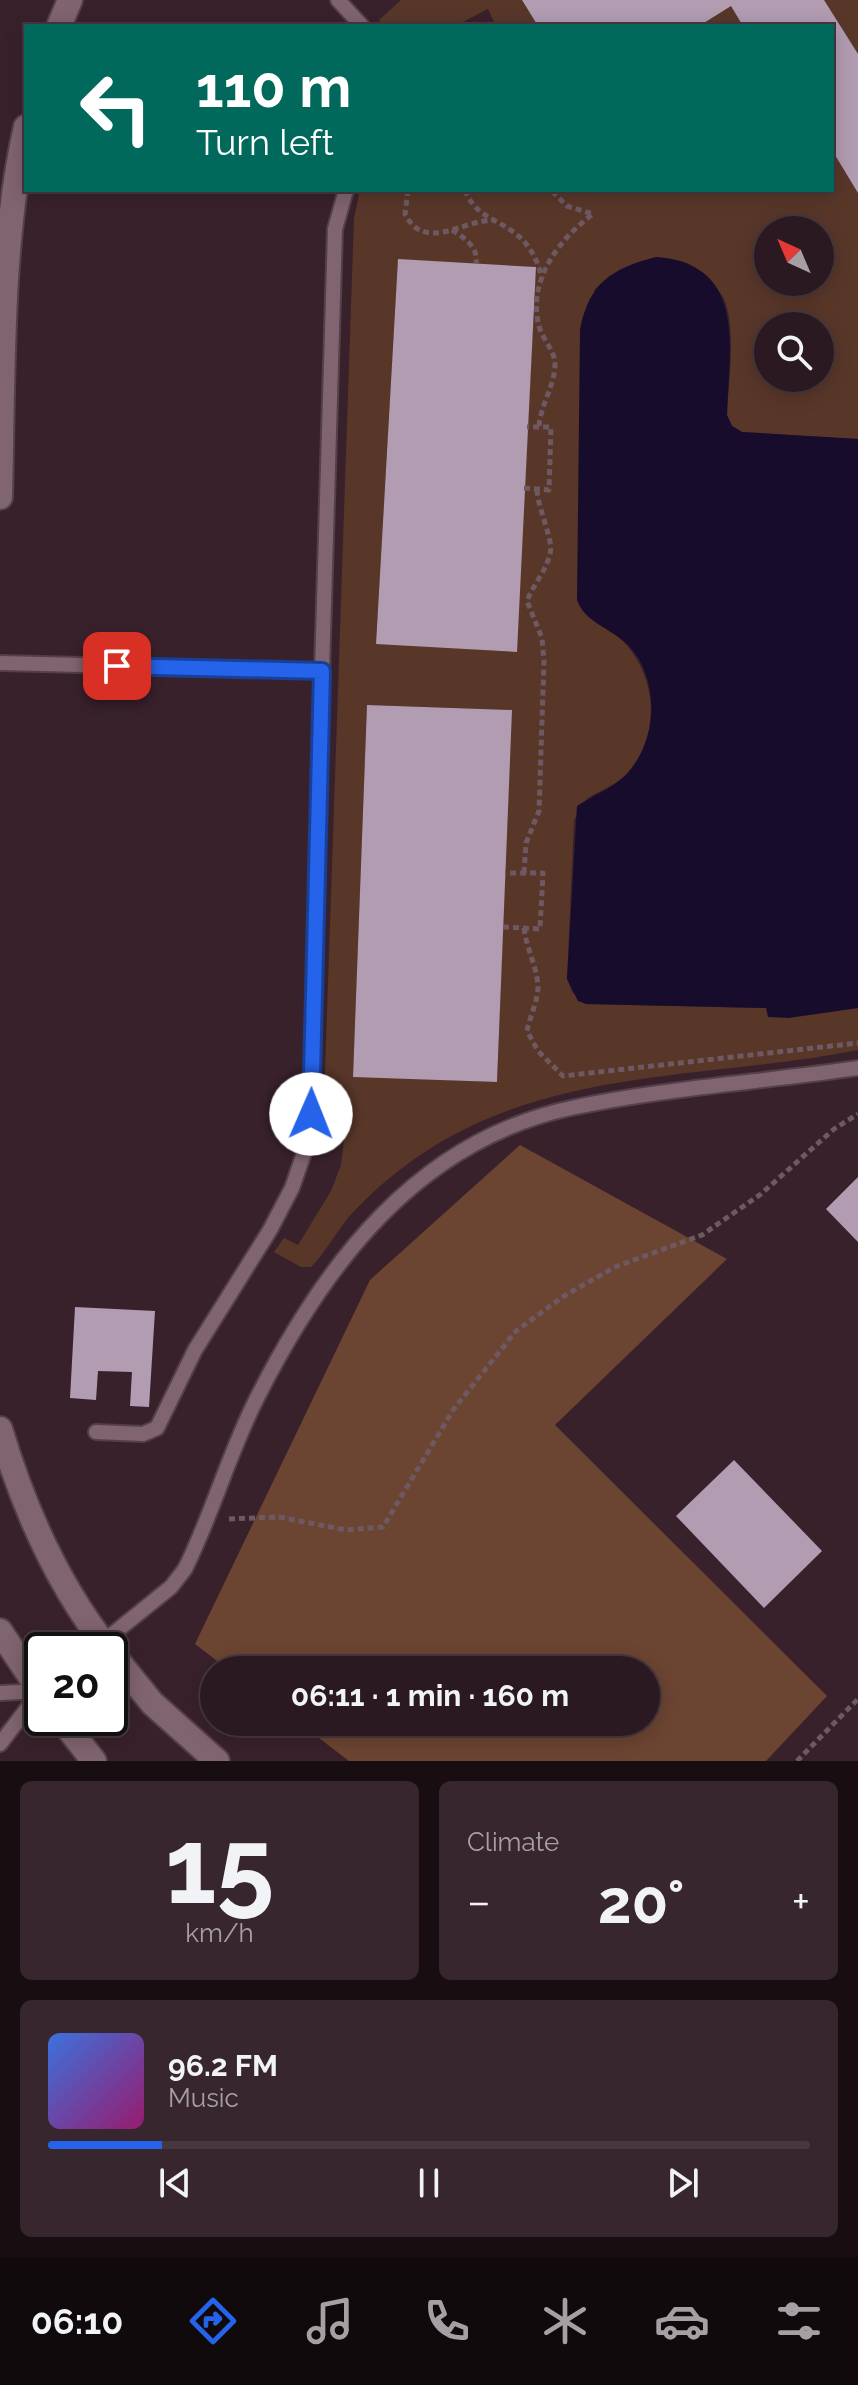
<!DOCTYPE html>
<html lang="en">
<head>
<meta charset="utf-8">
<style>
	body { margin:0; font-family:Raleway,sans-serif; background:#37262e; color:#f1f3f6; height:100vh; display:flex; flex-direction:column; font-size:30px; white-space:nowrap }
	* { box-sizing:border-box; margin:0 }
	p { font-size:26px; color:#a6a0a5 }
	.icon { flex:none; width:44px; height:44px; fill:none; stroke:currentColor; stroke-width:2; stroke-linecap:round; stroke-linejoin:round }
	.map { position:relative; height:1761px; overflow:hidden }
	.drawer { display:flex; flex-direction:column; gap:20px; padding:20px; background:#180e12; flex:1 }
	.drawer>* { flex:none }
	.banner { position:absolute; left:24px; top:24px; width:810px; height:168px; border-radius:0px; box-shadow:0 4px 20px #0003,0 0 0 2px #47383f; background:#00695c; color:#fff; overflow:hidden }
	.needle { width:52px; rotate:316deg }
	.buttons { position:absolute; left:754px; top:216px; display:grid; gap:16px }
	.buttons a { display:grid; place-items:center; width:80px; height:80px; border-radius:50%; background:#2b1921; box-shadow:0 4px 20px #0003,0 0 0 2px #47383f; font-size:40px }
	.speed { position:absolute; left:24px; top:1632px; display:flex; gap:16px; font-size:40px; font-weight:700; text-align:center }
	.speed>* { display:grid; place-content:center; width:104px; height:104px; border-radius:50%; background:#2b1921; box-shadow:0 4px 20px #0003,0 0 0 2px #47383f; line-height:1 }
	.speed .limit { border:4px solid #111; border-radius:12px; background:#fff; color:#111 }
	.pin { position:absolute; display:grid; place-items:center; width:68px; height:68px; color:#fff; margin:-34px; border-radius:16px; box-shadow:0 4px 12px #0006 }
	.me { position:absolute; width:88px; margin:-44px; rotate:1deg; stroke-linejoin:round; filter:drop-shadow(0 0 6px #0008) }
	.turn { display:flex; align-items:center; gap:28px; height:168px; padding:0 40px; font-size:36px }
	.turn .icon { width:104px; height:104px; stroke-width:2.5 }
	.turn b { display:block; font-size:56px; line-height:68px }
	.big { font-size:60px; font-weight:700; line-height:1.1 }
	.drawer .widget { flex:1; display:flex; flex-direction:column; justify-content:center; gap:12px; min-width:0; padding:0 28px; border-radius:12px; background:#37262e }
	.drawer .dial { align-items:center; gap:0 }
	.dial b { font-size:104px; line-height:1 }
	.song { display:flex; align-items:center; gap:24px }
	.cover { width:96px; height:96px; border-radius:12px; background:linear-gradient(135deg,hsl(220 70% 55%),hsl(320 70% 35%)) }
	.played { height:8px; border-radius:4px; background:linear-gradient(90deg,#2563eb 15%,#47383f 15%) }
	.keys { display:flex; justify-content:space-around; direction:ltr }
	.heat { display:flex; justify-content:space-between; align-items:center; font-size:44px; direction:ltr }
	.drawer .tiles { flex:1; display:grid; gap:20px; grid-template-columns:1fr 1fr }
	.widget:last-child { grid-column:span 2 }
	.trip { position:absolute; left:200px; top:1656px; width:460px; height:80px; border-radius:40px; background:#2b1921; box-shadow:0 4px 20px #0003,0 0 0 2px #47383f; font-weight:700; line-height:80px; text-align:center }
	.tab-bar { display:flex; height:128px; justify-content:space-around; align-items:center; background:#110a0d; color:#a6a0a5 }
	.tab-bar .icon { width:56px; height:56px }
	.tab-bar .current { color:#2563eb }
	.tab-bar b { font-size:36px; color:#f1f3f6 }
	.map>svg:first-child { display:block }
	.green { fill:#583729; fill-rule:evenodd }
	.forest { fill:#6c4432 }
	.water { fill:#180c2c }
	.building { fill:#b19cb2 }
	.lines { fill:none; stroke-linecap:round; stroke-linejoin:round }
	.service-casing { stroke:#534049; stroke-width:18 }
	.minor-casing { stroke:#534049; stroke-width:28 }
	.path { stroke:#6e5963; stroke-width:5; stroke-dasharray:6 4; stroke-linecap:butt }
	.service { stroke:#80646f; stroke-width:14 }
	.minor { stroke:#80646f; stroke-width:24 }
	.route-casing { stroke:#184099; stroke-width:20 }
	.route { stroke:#2563eb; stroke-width:14 }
</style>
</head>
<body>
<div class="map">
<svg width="858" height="1761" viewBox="0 0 858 1761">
	<rect width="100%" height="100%" fill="#39212c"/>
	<path class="green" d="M401,0H858V439L742,432L732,426L727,415C728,381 736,337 726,304C724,296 717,289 712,283C680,242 628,257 594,290L606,627C654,659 667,727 628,772C616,786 601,789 587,799C582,803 578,814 574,820L567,979L572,992L586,1004L766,1008L788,1018L858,1008V1050C701,1081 535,1065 401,1169C382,1183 363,1201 348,1218C335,1234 325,1253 311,1267H301L274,1252L284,1238L298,1245L331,1191L341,1165L349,1101L324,1102L354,218L360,190H832V26H496L488,9L455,26H384L379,20ZM768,230H820V282H768ZM398,260L536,267L516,652L376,643ZM768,326H820V378H768ZM367,705L511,710L497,1082L353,1076Z"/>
	<polygon class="forest" points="520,1145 727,1259 555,1425 827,1696 766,1761 349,1761 298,1722 646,1722 646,1670 229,1670 195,1644 370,1280"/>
	<path class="water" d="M656,257C748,264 729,348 727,415L732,426L742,432L858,439V1008L788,1018L768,1017L766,1008L586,1004L578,1001L567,979L577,806C593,795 610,790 625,776C658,743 661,679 628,645C611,628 585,623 577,600L580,329C590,282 611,269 656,257Z"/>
	<g class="building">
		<polygon points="522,0 824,0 858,54 858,193 835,155 832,157 832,26 743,26 731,6 699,26 538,26"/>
		<polygon points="398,259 536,267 517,652 376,644"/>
		<polygon points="367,705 512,710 497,1082 353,1077"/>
		<polygon points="858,1177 858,1242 826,1209"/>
		<polygon points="75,1307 155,1311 149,1407 130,1406 132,1372 98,1371 96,1400 70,1398"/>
		<polygon points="734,1460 822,1551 764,1608 676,1516"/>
	</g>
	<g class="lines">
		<defs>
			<g id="service">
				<polyline points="338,0 362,26"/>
				<polyline points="0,663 322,671 335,229 346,190"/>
				<polyline points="96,1432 143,1434 157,1428 195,1350 270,1230 292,1188 311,1133 322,671"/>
				<path d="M93,1650L171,1587L185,1569C213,1513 229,1452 258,1396C325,1264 417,1141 571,1108C665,1088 763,1082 858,1068"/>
				<polyline points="0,1693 40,1691"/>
				<polyline points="0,1744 42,1689"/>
			</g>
			<g id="minor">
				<polyline points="59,26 70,0"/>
				<path d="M0,497C3,379 0,240 26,127"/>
				<path d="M0,1429C24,1509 57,1585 109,1650"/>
				<polyline points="0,1631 42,1694"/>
				<polyline points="110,1651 152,1703 217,1761"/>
				<polyline points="60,1718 94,1761"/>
			</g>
		</defs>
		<use href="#service" class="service-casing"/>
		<use href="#minor" class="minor-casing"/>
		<g class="path">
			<path d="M408,190L405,214C425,253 462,220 494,220"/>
			<path d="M465,190C480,231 526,214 542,278"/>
			<path d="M452,230C464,237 479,248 476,263"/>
			<path d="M539,426C541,404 554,387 555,366C556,351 543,341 539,326C527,281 559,239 593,214L567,206L551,190"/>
			<polyline points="524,488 549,490 551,427 527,427"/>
			<path d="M524,873L526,843L539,811L544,661L542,638L527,601C533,585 546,571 550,554C554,541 538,509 537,490"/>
			<polyline points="503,927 540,929 543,873 505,873"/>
			<path d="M524,928C526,947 537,967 538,986C538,1001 530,1016 527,1031L538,1051L563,1076L858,1043"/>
			<polyline points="229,1519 279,1517 346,1530 383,1527 453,1410 516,1331 564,1296 615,1267 702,1235 761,1194 834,1129 858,1114"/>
			<polyline points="797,1761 858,1699"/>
		</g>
		<use href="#service" class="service"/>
		<use href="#minor" class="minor"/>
	</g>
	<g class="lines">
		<defs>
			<polyline id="route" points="117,666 322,671 311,1114"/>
		</defs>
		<use href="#route" class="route-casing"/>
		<use href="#route" class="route"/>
	</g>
</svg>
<div class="buttons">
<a><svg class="needle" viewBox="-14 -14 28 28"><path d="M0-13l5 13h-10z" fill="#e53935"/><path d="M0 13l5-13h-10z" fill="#a6a0a5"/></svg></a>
<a><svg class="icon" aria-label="search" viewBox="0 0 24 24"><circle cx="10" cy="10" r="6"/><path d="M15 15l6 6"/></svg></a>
</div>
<div class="speed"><div class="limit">20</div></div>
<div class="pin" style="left:117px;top:666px;background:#d93025"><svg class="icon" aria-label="arrive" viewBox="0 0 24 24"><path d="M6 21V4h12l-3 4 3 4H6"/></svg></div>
<svg class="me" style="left:311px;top:1114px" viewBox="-20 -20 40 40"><circle r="19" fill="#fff"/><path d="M0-13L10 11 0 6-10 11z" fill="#2563eb"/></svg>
<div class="trip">06:11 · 1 min · 160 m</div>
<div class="banner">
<div class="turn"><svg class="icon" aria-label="left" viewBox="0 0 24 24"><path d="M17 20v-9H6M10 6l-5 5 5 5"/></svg><div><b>110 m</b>Turn left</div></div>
</div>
</div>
<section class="drawer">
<div class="tiles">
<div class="widget dial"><b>15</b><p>km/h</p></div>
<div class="widget"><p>Climate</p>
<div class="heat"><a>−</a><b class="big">20°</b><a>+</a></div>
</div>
<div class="widget">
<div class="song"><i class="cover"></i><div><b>96.2 FM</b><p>Music</p></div></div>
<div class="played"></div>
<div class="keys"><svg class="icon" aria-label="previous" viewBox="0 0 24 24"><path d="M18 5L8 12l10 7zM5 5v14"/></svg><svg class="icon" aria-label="pause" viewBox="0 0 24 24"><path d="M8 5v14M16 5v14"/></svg><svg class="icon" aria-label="next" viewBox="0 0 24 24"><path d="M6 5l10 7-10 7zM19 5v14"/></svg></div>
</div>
</div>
</section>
<nav class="tab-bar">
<b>06:10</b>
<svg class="icon current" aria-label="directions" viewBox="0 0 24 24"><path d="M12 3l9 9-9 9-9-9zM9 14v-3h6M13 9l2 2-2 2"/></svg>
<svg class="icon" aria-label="music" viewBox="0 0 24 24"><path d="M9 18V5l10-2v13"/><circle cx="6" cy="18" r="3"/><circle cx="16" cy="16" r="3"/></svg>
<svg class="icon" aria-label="phone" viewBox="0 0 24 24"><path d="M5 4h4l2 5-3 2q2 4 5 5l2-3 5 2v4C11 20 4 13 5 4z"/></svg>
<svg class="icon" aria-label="climate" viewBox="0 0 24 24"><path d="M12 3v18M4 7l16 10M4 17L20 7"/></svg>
<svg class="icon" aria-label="car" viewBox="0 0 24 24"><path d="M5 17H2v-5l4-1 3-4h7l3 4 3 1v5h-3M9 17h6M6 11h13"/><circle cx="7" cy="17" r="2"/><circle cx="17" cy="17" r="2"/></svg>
<svg class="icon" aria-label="filters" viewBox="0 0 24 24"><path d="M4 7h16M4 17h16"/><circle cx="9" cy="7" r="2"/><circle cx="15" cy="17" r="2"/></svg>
</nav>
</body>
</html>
